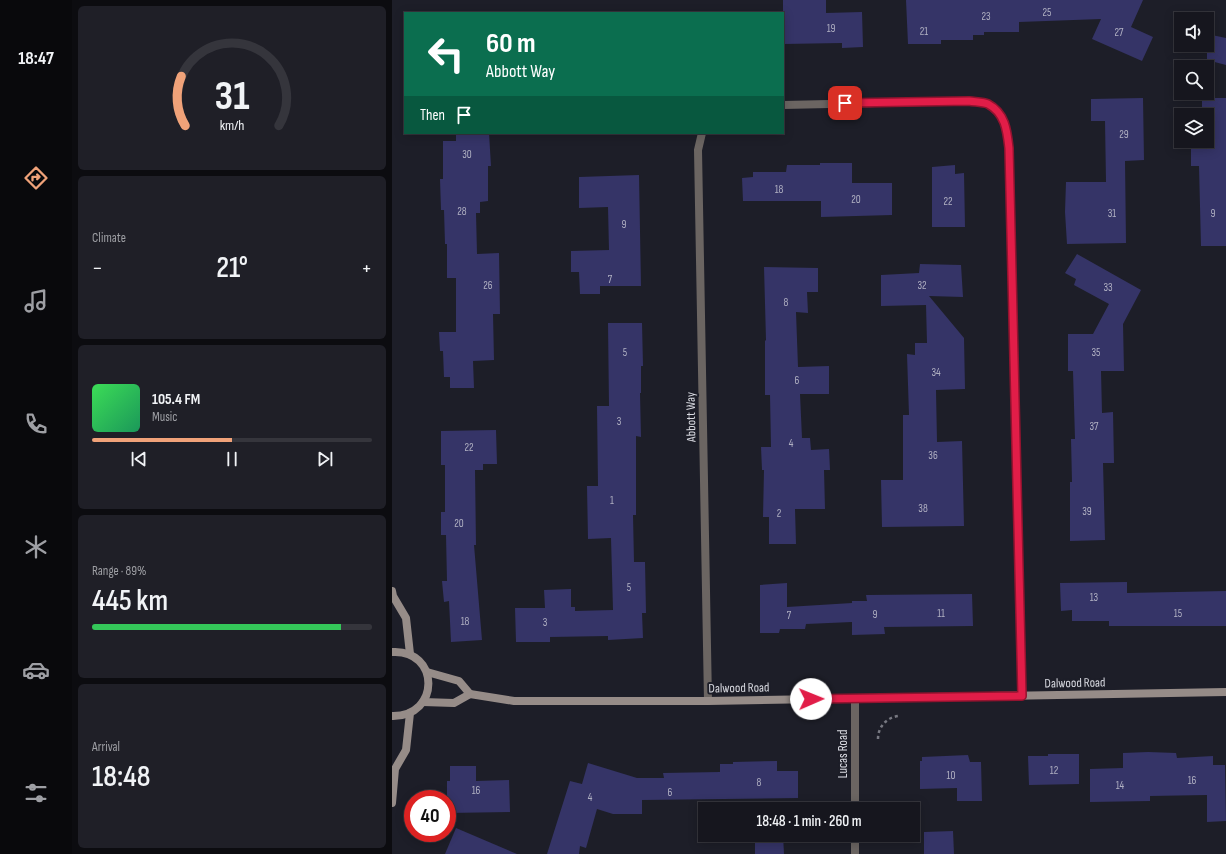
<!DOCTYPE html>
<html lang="en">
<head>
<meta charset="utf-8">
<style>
	body { margin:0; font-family:"Sofia Sans Condensed",sans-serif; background:#1f1f27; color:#f1f3f6; height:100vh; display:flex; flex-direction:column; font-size:15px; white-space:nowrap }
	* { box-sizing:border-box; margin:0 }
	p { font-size:13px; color:#9e9fa4 }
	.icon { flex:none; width:22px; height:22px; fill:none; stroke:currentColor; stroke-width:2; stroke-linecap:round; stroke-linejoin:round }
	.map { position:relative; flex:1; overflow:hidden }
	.drawer { display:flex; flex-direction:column; gap:6px; padding:6px; background:#0c0c10; width:320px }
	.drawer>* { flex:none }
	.hud { position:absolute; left:12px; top:12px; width:380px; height:122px; border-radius:0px; box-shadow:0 2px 10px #0003,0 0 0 1px #35353c; background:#0b6e4f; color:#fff; overflow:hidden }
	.tools { position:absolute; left:782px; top:12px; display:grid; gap:8px }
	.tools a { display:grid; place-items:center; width:40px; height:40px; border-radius:0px; background:#16161e; box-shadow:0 2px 10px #0003,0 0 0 1px #35353c; font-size:20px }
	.speed { position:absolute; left:12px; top:790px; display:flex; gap:8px; font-size:20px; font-weight:700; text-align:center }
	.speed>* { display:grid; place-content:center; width:52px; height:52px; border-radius:50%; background:#16161e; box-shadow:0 2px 10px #0003,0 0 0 1px #35353c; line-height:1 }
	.speed .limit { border:6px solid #d22; background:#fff; color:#111 }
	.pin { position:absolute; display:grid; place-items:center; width:34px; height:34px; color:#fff; margin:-17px; border-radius:8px; box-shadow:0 2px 6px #0006 }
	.me { position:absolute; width:44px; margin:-22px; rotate:89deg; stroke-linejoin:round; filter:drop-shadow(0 0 3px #0008) }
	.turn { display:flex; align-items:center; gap:14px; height:84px; padding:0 16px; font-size:18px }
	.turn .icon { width:52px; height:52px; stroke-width:2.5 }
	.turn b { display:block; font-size:28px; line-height:34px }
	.then { display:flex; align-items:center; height:38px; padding:0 16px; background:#0003; gap:8px; font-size:15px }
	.big { font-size:30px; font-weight:600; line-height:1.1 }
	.drawer .tile { flex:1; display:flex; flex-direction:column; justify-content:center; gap:6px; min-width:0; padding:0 14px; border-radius:6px; background:#1f1f27 }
	.drawer .dial { align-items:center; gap:0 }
	.dial svg { height:104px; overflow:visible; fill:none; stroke:#35353c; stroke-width:7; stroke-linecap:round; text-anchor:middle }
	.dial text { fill:#f1f3f6; stroke:none }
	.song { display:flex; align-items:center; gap:12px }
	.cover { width:48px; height:48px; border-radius:6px; background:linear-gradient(135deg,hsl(130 70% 55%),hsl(150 70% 35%)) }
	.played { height:4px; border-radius:2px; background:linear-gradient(90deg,#f0a279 50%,#35353c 50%) }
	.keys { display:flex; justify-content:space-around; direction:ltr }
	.heat { display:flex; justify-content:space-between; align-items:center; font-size:22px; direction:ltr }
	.charge { height:6px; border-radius:3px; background:linear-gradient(90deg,#34c759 89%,#35353c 0) }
	.trip { position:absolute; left:306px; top:802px; width:222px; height:40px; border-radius:0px; background:#16161e; box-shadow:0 2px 10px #0003,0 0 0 1px #35353c; font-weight:600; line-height:40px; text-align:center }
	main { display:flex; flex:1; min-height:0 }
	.menu { display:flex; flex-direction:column; width:72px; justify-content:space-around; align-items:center; background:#09090c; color:#9e9fa4 }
	.menu .icon { width:28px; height:28px }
	.menu .on { color:#f0a279 }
	.menu b { font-size:18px; color:#f1f3f6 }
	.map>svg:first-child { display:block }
	.building { fill:#353467 }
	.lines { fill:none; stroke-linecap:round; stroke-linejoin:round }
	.path { stroke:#777881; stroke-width:2.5; stroke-dasharray:3 3; stroke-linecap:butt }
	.street { stroke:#6b6562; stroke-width:8 }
	.secondary { stroke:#968c88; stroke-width:8 }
	.route-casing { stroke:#92132f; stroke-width:10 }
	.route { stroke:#e11d48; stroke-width:7 }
	.labels { text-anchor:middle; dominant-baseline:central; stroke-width:4; stroke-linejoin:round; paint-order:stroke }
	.number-label { font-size:11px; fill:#b0b0c2 }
	.street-label { font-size:13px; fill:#d9dae1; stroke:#1d1e28 }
</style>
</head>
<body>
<main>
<nav class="menu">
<b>18:47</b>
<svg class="icon on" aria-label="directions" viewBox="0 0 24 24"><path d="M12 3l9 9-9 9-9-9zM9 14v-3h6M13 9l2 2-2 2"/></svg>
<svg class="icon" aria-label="music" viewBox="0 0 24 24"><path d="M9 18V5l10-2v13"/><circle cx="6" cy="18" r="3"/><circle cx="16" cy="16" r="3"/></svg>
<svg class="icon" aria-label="phone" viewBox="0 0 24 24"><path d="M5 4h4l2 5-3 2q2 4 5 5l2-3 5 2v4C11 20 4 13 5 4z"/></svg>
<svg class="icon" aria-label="climate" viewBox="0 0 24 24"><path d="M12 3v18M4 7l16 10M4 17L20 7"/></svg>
<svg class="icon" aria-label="car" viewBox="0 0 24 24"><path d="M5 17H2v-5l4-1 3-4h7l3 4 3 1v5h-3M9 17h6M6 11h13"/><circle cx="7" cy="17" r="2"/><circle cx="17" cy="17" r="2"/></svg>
<svg class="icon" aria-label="filters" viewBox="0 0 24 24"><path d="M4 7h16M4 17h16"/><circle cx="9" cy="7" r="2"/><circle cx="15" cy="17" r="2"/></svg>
</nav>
<section class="drawer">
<div class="tile dial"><svg viewBox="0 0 100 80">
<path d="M14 69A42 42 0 1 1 86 69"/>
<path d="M14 69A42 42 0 0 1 11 31" stroke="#f0a279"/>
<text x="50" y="56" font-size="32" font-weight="700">31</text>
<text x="50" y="72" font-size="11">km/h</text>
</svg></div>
<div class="tile"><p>Climate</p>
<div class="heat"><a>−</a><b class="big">21°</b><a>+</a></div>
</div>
<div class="tile">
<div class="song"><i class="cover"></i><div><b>105.4 FM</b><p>Music</p></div></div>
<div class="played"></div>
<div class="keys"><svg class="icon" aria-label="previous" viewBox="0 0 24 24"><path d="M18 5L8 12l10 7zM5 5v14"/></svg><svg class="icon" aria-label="pause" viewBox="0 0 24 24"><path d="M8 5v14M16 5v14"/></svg><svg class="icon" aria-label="next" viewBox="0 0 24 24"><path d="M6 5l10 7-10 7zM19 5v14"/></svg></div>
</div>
<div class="tile"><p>Range · 89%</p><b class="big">445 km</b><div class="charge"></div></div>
<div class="tile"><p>Arrival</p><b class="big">18:48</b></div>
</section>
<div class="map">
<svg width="834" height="854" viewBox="0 0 834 854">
	<rect width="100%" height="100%" fill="#1d1e28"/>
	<g class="building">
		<polygon points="391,0 434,0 434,13 470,12 471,47 450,48 450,43 391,44"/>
		<polygon points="514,0 751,0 739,27 761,37 750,61 700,39 709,19 627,22 627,32 592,32 592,35 581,35 581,40 549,40 549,44 516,44"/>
		<polygon points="815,34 834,38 834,65 815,60"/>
		<polygon points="751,98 752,160 733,161 734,243 675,244 673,212 674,182 714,182 713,121 699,121 699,99"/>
		<polygon points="810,98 834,98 834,246 809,246 807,166 799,166 799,145 809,145 809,141 815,141 815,115 810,115"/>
		<polygon points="64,133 97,133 99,166 96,166 96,201 88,202 88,213 84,213 85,254 107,253 108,314 101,314 102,360 81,361 82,388 58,388 58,377 52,377 51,351 48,351 47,332 64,332 64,278 55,278 55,244 53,244 52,210 49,210 48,179 51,179 51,141 64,141"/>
		<polygon points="428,163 460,163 460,183 500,183 500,215 429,217 429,201 351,201 350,178 361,177 361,172 394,172 395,165 428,165"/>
		<polygon points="563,165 563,174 572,173 573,227 540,227 540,167"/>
		<polygon points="247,175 249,286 208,286 208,294 188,294 187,272 179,272 179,251 217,250 216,207 187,208 187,177"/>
		<polygon points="685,254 749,290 731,324 732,371 709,371 710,413 721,412 722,463 711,463 713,540 678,541 678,482 680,482 679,439 683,439 681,371 676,371 676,334 701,334 717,304 682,285 684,279 673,273"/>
		<polygon points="528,264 569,265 571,297 537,296 572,338 573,389 544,390 545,442 570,441 572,526 490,527 489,480 511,480 511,415 517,415 515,354 523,355 523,343 535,343 534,305 489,306 489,275 527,273"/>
		<polygon points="372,267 426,268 426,292 415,292 416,313 404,312 406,367 437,366 437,394 408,394 410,438 418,438 419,450 437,449 438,470 432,470 433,509 403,509 404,544 377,544 377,517 371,517 372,470 370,470 369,447 379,447 378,395 373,395 373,341 374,340"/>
		<polygon points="216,323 250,323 251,366 249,366 249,393 248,393 249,437 244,436 244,515 241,515 242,562 253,562 254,613 250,613 251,638 216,640 216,636 158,637 158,642 124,642 123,608 153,608 152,590 179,589 179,607 183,607 183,611 221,610 219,538 196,539 195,486 206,486 205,406 217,406"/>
		<polygon points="104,430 105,464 91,464 91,470 83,470 84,545 82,545 90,640 59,642 57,601 52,602 50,581 55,581 54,535 49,535 49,512 53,512 53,465 49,465 49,431"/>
		<polygon points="735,582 735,593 834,591 834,626 717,626 717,621 680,621 680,610 669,611 668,583"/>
		<polygon points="395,583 395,607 460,603 460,601 475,601 474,595 580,594 581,626 492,627 493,634 460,635 460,622 414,624 413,629 388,629 387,633 368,633 368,585"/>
		<polygon points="756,752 784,753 785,758 821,756 821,765 833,765 834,821 815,822 815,795 758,796 758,801 698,802 698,769 731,768 731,753"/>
		<polygon points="656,754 687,754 687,784 637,785 636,756 656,756"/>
		<polygon points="576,755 578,762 589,762 590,801 565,801 565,788 528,789 528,761 530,761 530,757"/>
		<polygon points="385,761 385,771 406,771 406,798 250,800 250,814 221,814 205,809 194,848 188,846 187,854 155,854 178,781 190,784 196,763 245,778 272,778 271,773 328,772 328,764 341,764 341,762"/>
		<polygon points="58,766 84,766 84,781 117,780 118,812 55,813 55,781 58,781"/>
		<polygon points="64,828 125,854 53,854"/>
		<polygon points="561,831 562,854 532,854 532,832"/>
		<polygon points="363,835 391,835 392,854 363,854"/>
	</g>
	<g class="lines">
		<path class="path" d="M486,739C486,727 494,718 506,716"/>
		<g class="street">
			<path d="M391,105L577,101C583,102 591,102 596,104C613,113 615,130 617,148L630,696"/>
			<polyline points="310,133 306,150 316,701"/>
			<polyline points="463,698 463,809"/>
			<polyline points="463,854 463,835"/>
		</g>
		<g class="secondary">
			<polyline points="0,591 1,596 14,618 18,654"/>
			<path d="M0,652C48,649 49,717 0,716"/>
			<polyline points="35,672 67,681 78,694"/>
			<polyline points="31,702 62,703 78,694 122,701 316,701 834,692"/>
			<polyline points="0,803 3,769 14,750 18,713"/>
		</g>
	</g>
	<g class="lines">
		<defs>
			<path id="route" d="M419,699L630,696L617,148C615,130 613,113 596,104C591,102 583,102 577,101L453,103"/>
		</defs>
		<use href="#route" class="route-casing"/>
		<use href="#route" class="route"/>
	</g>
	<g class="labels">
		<g class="number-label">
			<text x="655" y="12">25</text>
			<text x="594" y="16">23</text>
			<text x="439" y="28">19</text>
			<text x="532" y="31">21</text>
			<text x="727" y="32">27</text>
			<text x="732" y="134">29</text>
			<text x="75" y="154">30</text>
			<text x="387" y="189">18</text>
			<text x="464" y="199">20</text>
			<text x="556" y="201">22</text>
			<text x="70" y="211">28</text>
			<text x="720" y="213">31</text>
			<text x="821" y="213">9</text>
			<text x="232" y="224">9</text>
			<text x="218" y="279">7</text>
			<text x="96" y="285">26</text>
			<text x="530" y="285">32</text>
			<text x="716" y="287">33</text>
			<text x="394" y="302">8</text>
			<text x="233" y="352">5</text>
			<text x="704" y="352">35</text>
			<text x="544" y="372">34</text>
			<text x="405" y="380">6</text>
			<text x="227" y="421">3</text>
			<text x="702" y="426">37</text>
			<text x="399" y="443">4</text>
			<text x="77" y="447">22</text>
			<text x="541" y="455">36</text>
			<text x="220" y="500">1</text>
			<text x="531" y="508">38</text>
			<text x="695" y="511">39</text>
			<text x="387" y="513">2</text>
			<text x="67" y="523">20</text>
			<text x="237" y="587">5</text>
			<text x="702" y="597">13</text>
			<text x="549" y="613">11</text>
			<text x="786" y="613">15</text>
			<text x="483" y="614">9</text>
			<text x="397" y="615">7</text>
			<text x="73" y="621">18</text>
			<text x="153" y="622">3</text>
			<text x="662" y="770">12</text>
			<text x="559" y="775">10</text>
			<text x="800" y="780">16</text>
			<text x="367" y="782">8</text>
			<text x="728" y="785">14</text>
			<text x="84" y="790">16</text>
			<text x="278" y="792">6</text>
			<text x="198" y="797">4</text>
		</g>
		<g class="street-label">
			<text transform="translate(299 417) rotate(-91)">Abbott Way</text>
			<text transform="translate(683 683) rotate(-1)">Dalwood Road</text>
			<text transform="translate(347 688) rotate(-1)">Dalwood Road</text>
			<text transform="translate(451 754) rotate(-90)">Lucas Road</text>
		</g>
	</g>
</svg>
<div class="tools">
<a><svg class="icon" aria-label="sound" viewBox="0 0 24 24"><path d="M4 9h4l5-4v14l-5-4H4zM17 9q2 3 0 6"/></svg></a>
<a><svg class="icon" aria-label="search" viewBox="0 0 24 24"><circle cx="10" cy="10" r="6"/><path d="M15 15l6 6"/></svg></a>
<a><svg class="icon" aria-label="layers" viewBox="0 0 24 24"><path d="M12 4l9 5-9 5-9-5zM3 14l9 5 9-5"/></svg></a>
</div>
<div class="speed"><div class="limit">40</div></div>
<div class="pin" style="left:453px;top:103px;background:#d93025"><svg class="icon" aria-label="arrive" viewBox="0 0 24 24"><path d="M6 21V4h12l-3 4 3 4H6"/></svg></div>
<svg class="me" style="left:419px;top:699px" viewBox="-20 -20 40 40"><circle r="19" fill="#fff"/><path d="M0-13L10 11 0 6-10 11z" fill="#e11d48"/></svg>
<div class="trip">18:48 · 1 min · 260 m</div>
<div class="hud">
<div class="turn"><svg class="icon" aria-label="left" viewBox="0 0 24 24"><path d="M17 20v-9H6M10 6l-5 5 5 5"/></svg><div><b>60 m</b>Abbott Way</div></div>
<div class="then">Then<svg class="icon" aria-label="arrive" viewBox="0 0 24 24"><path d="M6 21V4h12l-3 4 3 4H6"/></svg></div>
</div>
</div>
</main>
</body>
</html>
